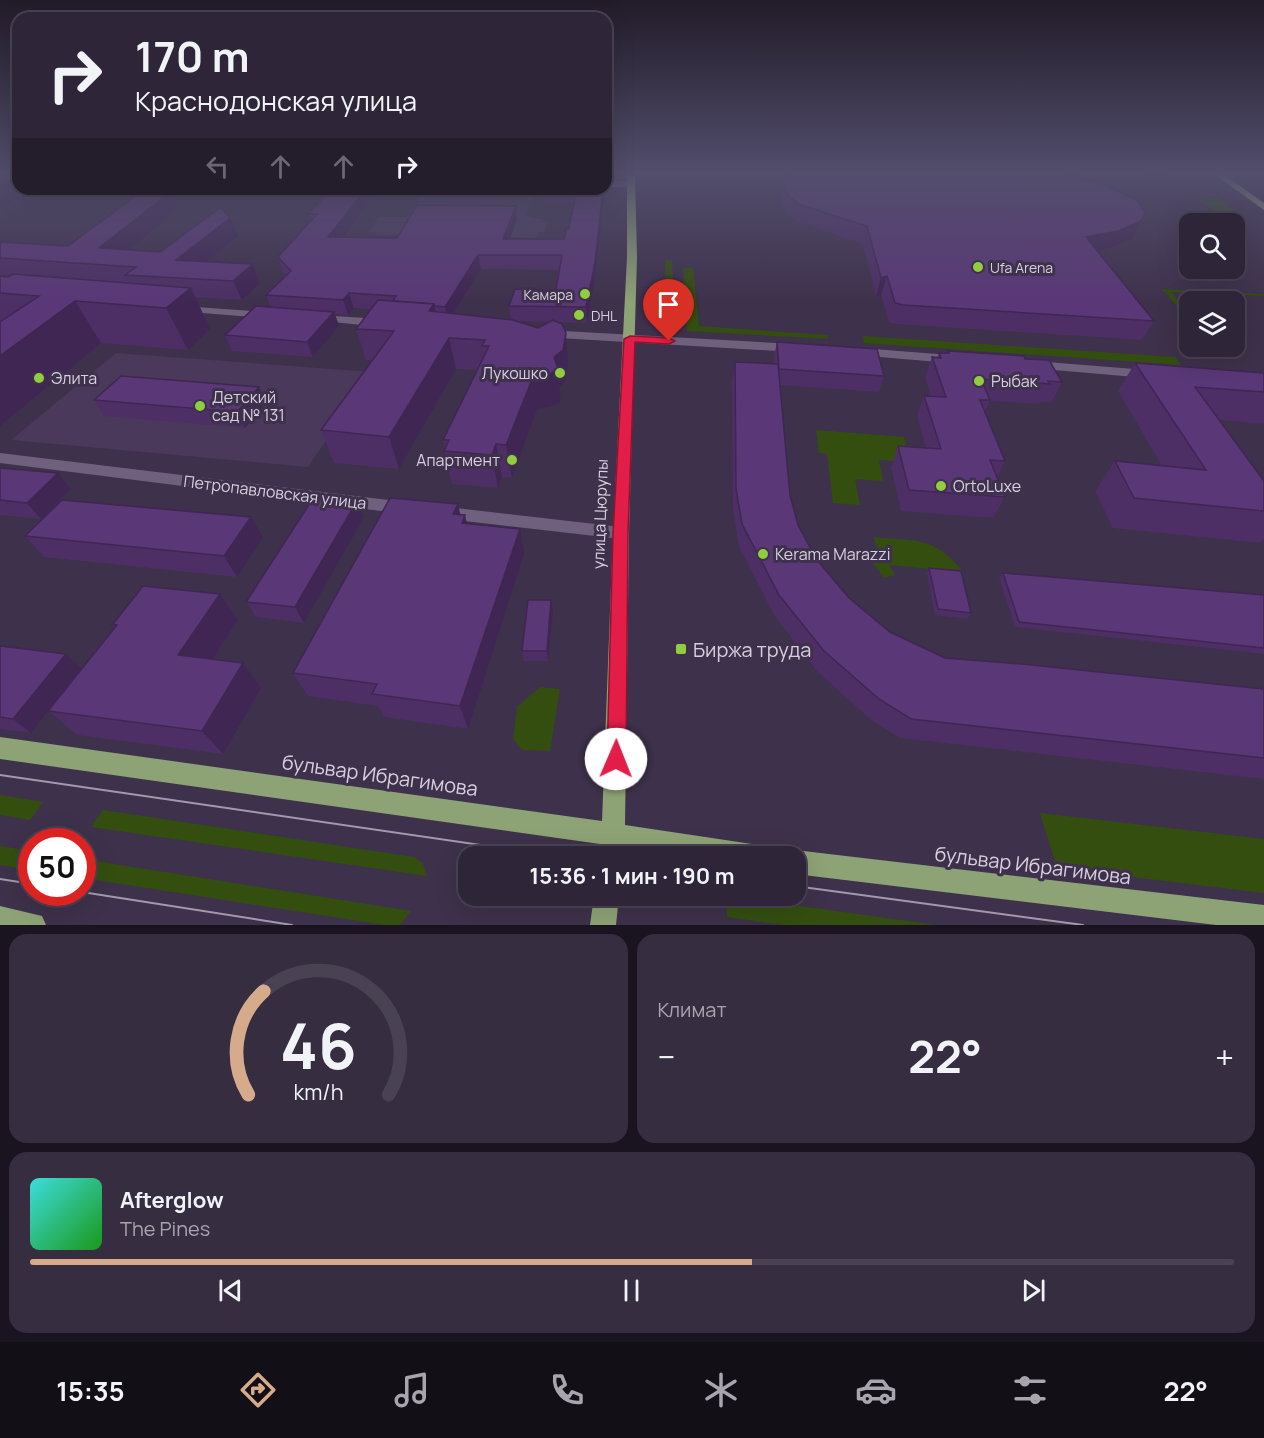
<!DOCTYPE html>
<html lang="ru">
<head>
<meta charset="utf-8">
<style>
	body { margin:0; font-family:Manrope,sans-serif; background:#362d40; color:#f1f3f6; height:100vh; display:flex; flex-direction:column; font-size:22px; white-space:nowrap }
	* { box-sizing:border-box; margin:0 }
	p { font-size:20px; color:#a7a5ae }
	.icon { flex:none; width:33px; height:33px; fill:none; stroke:currentColor; stroke-width:2; stroke-linecap:round; stroke-linejoin:round }
	.map { position:relative; height:925px; overflow:hidden }
	.drawer { display:flex; flex-direction:column; gap:9px; padding:9px; background:#19141f; flex:1 }
	.drawer>* { flex:none }
	.banner { position:absolute; left:12px; top:12px; width:600px; height:183px; border-radius:18px; box-shadow:0 6px 24px #0002,0 0 0 2px #494253; background:#2e2538; color:#f1f3f6; overflow:hidden }
	.tools { position:absolute; left:1179px; top:213px; display:grid; gap:12px }
	.tools a { display:grid; place-items:center; width:66px; height:66px; border-radius:12px; background:#2e2538; box-shadow:0 6px 24px #0002,0 0 0 2px #494253; font-size:30px }
	.speed { position:absolute; left:18px; top:828px; display:flex; gap:12px; font-size:30px; font-weight:700; text-align:center }
	.speed>* { display:grid; place-content:center; width:78px; height:78px; border-radius:50%; background:#2e2538; box-shadow:0 6px 24px #0002,0 0 0 2px #494253; line-height:1 }
	.speed .limit { border:9px solid #d22; background:#fff; color:#111 }
	.pin { position:absolute; display:grid; place-items:center; width:51px; height:51px; color:#fff; margin:-62px -26px; border-radius:50% 50% 50% 0; rotate:-45deg; box-shadow:0 0 6px #0007 }
	.pin .icon { rotate:45deg }
	.me { position:absolute; width:66px; margin:-33px; rotate:1deg; stroke-linejoin:round; filter:drop-shadow(0 0 4px #0008) }
	.turn { display:flex; align-items:center; gap:21px; height:126px; padding:0 24px; font-size:27px }
	.turn .icon { width:78px; height:78px; stroke-width:2.5 }
	.turn b { display:block; font-size:42px; line-height:51px }
	.lanes { display:flex; align-items:center; height:57px; padding:0 24px; background:#0003; justify-content:center; gap:30px; direction:ltr }
	.lanes .off { opacity:.35 }
	.big { font-size:45px; font-weight:700; line-height:1.1 }
	.drawer .widget { flex:1; display:flex; flex-direction:column; justify-content:center; gap:9px; min-width:0; padding:0 21px; border-radius:18px; background:#362d40 }
	.drawer .dial { align-items:center; gap:0 }
	.dial svg { height:156px; overflow:visible; fill:none; stroke:#494253; stroke-width:7; stroke-linecap:round; text-anchor:middle }
	.dial text { fill:#f1f3f6; stroke:none }
	.song { display:flex; align-items:center; gap:18px }
	.cover { width:72px; height:72px; border-radius:9px; background:linear-gradient(135deg,hsl(180 70% 55%),hsl(120 70% 35%)) }
	.played { height:6px; border-radius:3px; background:linear-gradient(90deg,#d6ab8b 60%,#494253 60%) }
	.keys { display:flex; justify-content:space-around; direction:ltr }
	.heat { display:flex; justify-content:space-between; align-items:center; font-size:33px; direction:ltr }
	.drawer .tiles { flex:1; display:grid; gap:9px; grid-template-columns:1fr 1fr }
	.widget:last-child { grid-column:span 2 }
	.trip { position:absolute; left:458px; top:846px; width:348px; height:60px; border-radius:18px; background:#2e2538; box-shadow:0 6px 24px #0002,0 0 0 2px #494253; font-weight:700; line-height:60px; text-align:center }
	.menu { display:flex; height:96px; justify-content:space-around; align-items:center; background:#120f16; color:#a7a5ae }
	.menu .icon { width:42px; height:42px }
	.menu .on { color:#d6ab8b }
	.menu b { font-size:27px; color:#f1f3f6 }
	.map>svg:first-child { display:block }
	.built { fill:#4a395a }
	.green { fill:#344e10 }
	.lines { fill:none; stroke-linecap:round; stroke-linejoin:round }
	.minor { fill:#6f617e; fill-rule:evenodd }
	.major { fill:#8da275; fill-rule:evenodd }
	.tram { stroke:#a299ad; stroke-width:2 }
	.wall { fill:#4d2f66; fill-rule:evenodd }
	.shaded-wall { fill:#3f2653 }
	.building { fill:#5a3777; stroke:#3f2653; stroke-width:1.5 }
	.route { fill:#e11d48; stroke:#92132f; stroke-width:1.5 }
	.poi-dot { fill:#91cd3f; stroke:#3e314b; stroke-width:2 }
	.labels { text-anchor:middle; dominant-baseline:central; stroke-width:6; stroke-linejoin:round; paint-order:stroke }
	.far-poi-label { font-size:14px; fill:#d7cfe0; stroke:#3e314b; text-anchor:start }
	.poi-label { font-size:16px; fill:#d7cfe0; stroke:#3e314b; text-anchor:start }
	.street-label { font-size:16px; fill:#d7cfe0; stroke:#3e314b }
	.near-poi-label { font-size:20px; fill:#d7cfe0; stroke:#3e314b; text-anchor:start }
	.near-street-label { font-size:20px; fill:#d7cfe0; stroke:#3e314b }
</style>
</head>
<body>
<div class="map">
<svg width="1264" height="925" viewBox="0 0 1264 925">
	<rect width="100%" height="100%" fill="#3e314b"/>
	<g class="built">
		<polygon points="426,190 535,190 525,216 548,221 545,232 538,232 536,238 375,235 376,232 369,232 379,217 409,217"/>
		<polygon points="116,353 373,372 308,467 11,440"/>
	</g>
	<g class="green">
		<polygon points="1196,197 1218,198 1241,215 1218,214"/>
		<polygon points="665,260 672,260 675,322 667,322"/>
		<polygon points="683,268 693,268 699,326 827,335 828,339 687,331"/>
		<polygon points="1162,289 1264,294 1264,296 1171,292 1189,313 1189,319"/>
		<polygon points="863,336 1175,357 1181,365 864,343"/>
		<polygon points="816,430 904,437 911,462 879,460 883,481 855,479 860,505 833,503 827,454 819,453"/>
		<path d="M873,537C915,541 935,536 963,572L889,565L895,575L884,578L871,560L882,559Z"/>
		<polygon points="540,687 560,689 550,751 522,750 513,739 517,707"/>
		<polygon points="0,795 43,802 30,820 0,815"/>
		<polygon points="103,810 414,857 423,864 427,876 91,827"/>
		<polygon points="1040,813 1264,839 1264,893 1057,868"/>
		<polygon points="0,846 31,851 31,870 0,865"/>
		<polygon points="83,859 411,911 400,925 384,925 83,878"/>
		<polygon points="727,896 937,925 783,925 727,917"/>
	</g>
	<g class="lines">
		<g class="minor">
			<polygon points="606,181 631,181 635,184 631,187 606,187"/>
			<polygon points="181,306 267,312 273,315 267,318 177,311 177,307"/>
			<polygon points="318,315 381,319 387,323 381,327 314,320 312,318"/>
			<polygon points="546,330 794,344 800,348 794,352 542,337 540,334"/>
			<polygon points="860,348 950,355 956,359 950,363 856,355 854,352"/>
			<polygon points="1034,361 1147,370 1153,374 1147,378 1030,368 1028,365 1030,362"/>
			<polygon points="0,453 405,502 411,504 413,508 411,512 405,514 0,463"/>
			<polygon points="447,507 621,527 627,529 629,533 627,537 621,539 447,519 441,517 439,513 441,509"/>
		</g>
		<g class="major">
			<polygon points="627,174 635,174 637,257 629,533 625,825 752,844 761,847 764,856 678,856 624,848 623,856 599,856 600,844 0,759 0,737 602,821 613,533 627,257"/>
			<polygon points="1214,174 1223,174 1264,203 1264,210"/>
			<polygon points="795,850 1264,905 1264,925 1216,925 795,874 795,856 785,856 786,853"/>
			<polygon points="594,896 619,896 616,925 590,925"/>
			<polygon points="0,906 42,916 46,925 0,925"/>
		</g>
		<g class="tram">
			<polyline points="0,775 557,856"/>
			<polyline points="0,879 32,884"/>
			<polyline points="795,886 1083,925"/>
			<polyline points="82,892 292,925"/>
		</g>
	</g>
	<g class="wall">
		<polygon points="0,174 18,174 18,189 82,189 81,197 20,196 0,208"/>
		<polygon points="1133,174 1173,174 1171,177 1135,175"/>
		<polygon points="783,183 1132,239 1109,248 1097,251 1154,321 1142,340 897,324 889,322 881,295 876,296 863,244 798,222 787,214 781,200"/>
		<path d="M331,189H379L343,237L397,238L516,206L517,219L510,239H564L569,228L574,202H538L537,189H605L595,277L587,323L558,322L568,364L565,382L559,387L561,401L553,406L537,409L512,478L502,477L498,488L452,484L444,451L445,447L443,440L478,370L456,369L399,469L334,463L321,430L372,360H366L356,329L371,309L354,308L348,315L335,314L339,326L313,357L232,351L225,335L271,307L266,295L287,275L283,272L278,257L311,222L308,214ZM481,269L559,270L556,290L509,306L511,319L453,314ZM518,321L550,322L538,328Z"/>
		<polygon points="176,211 129,250 160,252 238,236 206,262 253,264 260,283 242,300 195,297 210,329 188,350 101,343 0,426 0,276 9,276 0,275 0,242 68,246"/>
		<polygon points="777,342 884,376 879,392 780,385 790,495 798,525 817,560 849,598 890,632 945,658 1264,689 1264,779 900,738 869,718 817,671 774,615 739,546 733,510 732,382 735,362 775,364 774,357"/>
		<polygon points="948,351 1025,359 1062,382 1051,403 1040,402 1039,404 990,401 985,412 1005,461 997,477 1005,497 993,518 901,511 891,467 898,446 926,448 917,416 924,396 931,396 925,378 932,357 937,358 939,353 947,353"/>
		<polygon points="1135,363 1264,373 1264,424 1219,420 1264,481 1264,539 1260,543 1113,528 1095,491 1115,461 1162,466 1118,391"/>
		<polygon points="259,387 266,403 245,428 104,416 94,400"/>
		<polygon points="0,468 58,473 71,489 41,519 0,515"/>
		<polygon points="357,501 364,517 304,623 256,617 246,602"/>
		<polygon points="460,515 467,523 524,554 468,729 384,717 378,706 308,696 293,673"/>
		<polygon points="25,536 263,538 237,577 44,557"/>
		<polygon points="929,568 971,613 967,619 935,615 927,573"/>
		<polygon points="1003,573 1264,595 1264,654 1015,627 999,578"/>
		<polygon points="551,600 553,611 548,661 524,661 522,651"/>
		<polygon points="238,620 213,659 243,663 261,688 223,754 77,735 49,711 31,733 0,729 0,646 66,654 82,669 115,627 113,624"/>
	</g>
	<g class="shaded-wall">
		<polygon points="9,179 20,196 0,208 0,184"/>
		<polygon points="77,189 82,189 81,197"/>
		<polygon points="168,189 176,189 176,211 111,265 99,248"/>
		<polygon points="366,189 379,189 333,251 328,237"/>
		<polygon points="603,189 605,189 605,193 595,277 587,323 586,307"/>
		<polygon points="516,206 517,219 505,253 503,239"/>
		<polygon points="230,218 238,236 185,279 176,260"/>
		<polygon points="1141,221 1132,239 1109,248 1078,255 1086,237"/>
		<polygon points="478,255 481,269 448,322 445,307"/>
		<polygon points="253,264 260,283 242,300 233,281"/>
		<polygon points="887,276 881,295 876,296 881,278"/>
		<polygon points="191,288 210,329 188,350 166,308"/>
		<polygon points="349,293 354,308 348,315 343,300"/>
		<polygon points="75,301 101,343 0,426 0,356"/>
		<polygon points="434,304 441,334 429,311"/>
		<polygon points="334,312 339,326 313,357 307,342"/>
		<polygon points="566,333 568,364 565,382 559,387 561,401 553,406 537,409 512,478 506,445 533,377 554,357"/>
		<polygon points="449,338 456,369 399,469 389,437"/>
		<polygon points="259,387 266,403 245,428 237,412"/>
		<polygon points="496,444 502,477 498,488 492,455"/>
		<polygon points="58,473 71,489 41,519 27,503"/>
		<polygon points="357,501 364,517 304,623 295,607"/>
		<polygon points="458,504 462,522 465,515 471,540 453,514"/>
		<polygon points="251,517 263,538 237,577 224,556"/>
		<polygon points="520,529 524,554 468,729 460,706"/>
		<polygon points="220,594 238,620 199,680 178,655"/>
		<polygon points="551,600 553,611 548,661 547,651"/>
		<polygon points="66,654 82,669 31,733 13,719"/>
		<polygon points="243,663 261,688 223,754 202,731"/>
	</g>
	<g class="building">
		<polygon points="0,174 18,174 18,179 9,179 0,184"/>
		<polygon points="792,174 1063,174 1100,183 1138,201 1145,213 1141,221 1118,231 1086,237 1154,321 903,305 895,303 887,276 881,278 867,226 801,205 789,197 783,183 785,177"/>
		<polygon points="145,189 168,189 168,194 99,248 160,252 221,207 230,218 176,260 253,264 233,281 125,275 136,267 0,258 0,242 68,246"/>
		<polygon points="331,189 366,189 328,237 397,238 417,205 516,206 503,239 564,239 567,228 569,228 577,189 563,189 603,189 595,263 586,307 509,306 515,289 556,290 562,255 478,255 445,307 435,306 434,304 393,301 396,296 349,293 343,300 266,295 291,271 278,257 317,214 308,214"/>
		<polygon points="13,274 191,288 166,308 75,301 0,356 0,322 39,296 0,293 0,276 8,277"/>
		<polygon points="378,300 434,304 429,311 513,320 538,328 553,320 562,324 566,333 563,350 554,357 558,369 550,374 533,377 506,445 496,444 492,455 444,451 449,440 443,440 489,346 482,346 485,340 449,338 389,437 321,430 394,331 356,329"/>
		<polygon points="256,306 334,312 307,342 225,335"/>
		<polygon points="777,342 877,349 884,376 779,369"/>
		<polygon points="948,351 1024,356 1025,359 1049,360 1062,382 1048,381 1050,384 981,379 990,400 980,400 1005,461 990,460 1005,497 909,490 898,446 941,449 924,396 946,397 932,357 941,358 939,353 949,353"/>
		<polygon points="735,362 778,364 790,495 798,525 817,560 849,598 890,632 945,658 1022,664 1264,689 1264,758 911,719 879,699 824,651 779,595 742,524 736,489"/>
		<polygon points="1135,363 1264,373 1264,392 1195,387 1264,481 1264,511 1134,498 1115,461 1206,470"/>
		<polygon points="121,376 259,387 237,412 94,400"/>
		<polygon points="0,468 58,473 27,503 0,500"/>
		<polygon points="314,497 357,501 295,607 246,602"/>
		<polygon points="390,498 458,504 453,514 465,515 462,523 520,529 460,706 372,694 377,684 293,673"/>
		<polygon points="62,500 251,517 224,556 25,536"/>
		<polygon points="929,568 961,571 971,613 938,609"/>
		<polygon points="1003,573 1264,595 1264,648 1019,622"/>
		<polygon points="143,586 220,594 178,655 243,663 202,731 48,711 117,625 113,624"/>
		<polygon points="528,600 551,600 547,651 522,651"/>
		<polygon points="0,646 66,654 13,719 0,717"/>
	</g>
	<linearGradient id="sky" x2="0" y2="1"><stop stop-color="#221b29"/><stop offset="0.57" stop-color="#524e6c"/><stop offset="1" stop-color="#524e6c" stop-opacity="0"/></linearGradient>
	<rect width="1264" height="303" fill="url(#sky)"/>
	<polygon class="route" points="630,336 669,338 675,341 669,344 635,342 628,533 626,759 624,766 616,769 609,766 607,759 613,533 624,339"/>
	<g class="poi-dot">
		<circle cx="978" cy="267" r="6"/>
		<circle cx="585" cy="294" r="6"/>
		<circle cx="579" cy="315" r="6"/>
		<circle cx="560" cy="373" r="6"/>
		<circle cx="39" cy="378" r="6"/>
		<circle cx="979" cy="381" r="6"/>
		<circle cx="200" cy="406" r="6"/>
		<circle cx="512" cy="460" r="6"/>
		<circle cx="941" cy="486" r="6"/>
		<circle cx="763" cy="554" r="6"/>
		<rect x="675" y="643" width="12" height="12" rx="3"/>
	</g>
	<g class="labels">
		<g class="far-poi-label">
			<text x="990" y="267">Ufa Arena</text>
			<text x="573" y="294" text-anchor="end">Камара</text>
			<text x="591" y="315">DHL</text>
		</g>
		<g class="poi-label">
			<text x="548" y="373" text-anchor="end">Лукошко</text>
			<text x="51" y="378">Элита</text>
			<text x="991" y="381">Рыбак</text>
			<text x="212" y="397">Детский<tspan x="212" dy="18">сад № 131</tspan></text>
			<text x="500" y="460" text-anchor="end">Апартмент</text>
			<text x="953" y="486">OrtoLuxe</text>
			<text x="775" y="554">Kerama Marazzi</text>
		</g>
		<g class="street-label">
			<text transform="translate(275 492) rotate(7)">Петропавловская улица</text>
			<text transform="translate(600 514) rotate(-88)">улица Цюрупы</text>
		</g>
		<g class="near-poi-label">
			<text x="693" y="649">Биржа труда</text>
		</g>
		<g class="near-street-label">
			<text transform="translate(380 775) rotate(8)">бульвар Ибрагимова</text>
			<text transform="translate(1033 865) rotate(7)">бульвар Ибрагимова</text>
		</g>
	</g>
</svg>
<div class="tools">
<a><svg class="icon" aria-label="search" viewBox="0 0 24 24"><circle cx="10" cy="10" r="6"/><path d="M15 15l6 6"/></svg></a>
<a><svg class="icon" aria-label="layers" viewBox="0 0 24 24"><path d="M12 4l9 5-9 5-9-5zM3 14l9 5 9-5"/></svg></a>
</div>
<div class="speed"><div class="limit">50</div></div>
<div class="pin" style="left:669px;top:341px;background:#d93025"><svg class="icon" aria-label="arrive" viewBox="0 0 24 24"><path d="M6 21V4h12l-3 4 3 4H6"/></svg></div>
<svg class="me" style="left:616px;top:759px" viewBox="-20 -20 40 40"><circle r="19" fill="#fff"/><path d="M0-13L10 11 0 6-10 11z" fill="#e11d48"/></svg>
<div class="trip">15:36 · 1 мин · 190 m</div>
<div class="banner">
<div class="turn"><svg class="icon" aria-label="right" viewBox="0 0 24 24"><path d="M7 20v-9h11M14 6l5 5-5 5"/></svg><div><b>170 m</b>Краснодонская улица</div></div>
<div class="lanes"><svg class="icon off" aria-label="left" viewBox="0 0 24 24"><path d="M17 20v-9H6M10 6l-5 5 5 5"/></svg><svg class="icon off" aria-label="ahead" viewBox="0 0 24 24"><path d="M12 20V5M6 11l6-6 6 6"/></svg><svg class="icon off" aria-label="ahead" viewBox="0 0 24 24"><path d="M12 20V5M6 11l6-6 6 6"/></svg><svg class="icon" aria-label="right" viewBox="0 0 24 24"><path d="M7 20v-9h11M14 6l5 5-5 5"/></svg></div>
</div>
</div>
<section class="drawer">
<div class="tiles">
<div class="widget dial"><svg viewBox="0 0 100 80">
<path d="M14 69A42 42 0 1 1 86 69"/>
<path d="M14 69A42 42 0 0 1 22 16" stroke="#d6ab8b"/>
<text x="50" y="56" font-size="32" font-weight="700">46</text>
<text x="50" y="72" font-size="11">km/h</text>
</svg></div>
<div class="widget"><p>Климат</p>
<div class="heat"><a>−</a><b class="big">22°</b><a>+</a></div>
</div>
<div class="widget">
<div class="song"><i class="cover"></i><div><b>Afterglow</b><p>The Pines</p></div></div>
<div class="played"></div>
<div class="keys"><svg class="icon" aria-label="previous" viewBox="0 0 24 24"><path d="M18 5L8 12l10 7zM5 5v14"/></svg><svg class="icon" aria-label="pause" viewBox="0 0 24 24"><path d="M8 5v14M16 5v14"/></svg><svg class="icon" aria-label="next" viewBox="0 0 24 24"><path d="M6 5l10 7-10 7zM19 5v14"/></svg></div>
</div>
</div>
</section>
<nav class="menu">
<b>15:35</b>
<svg class="icon on" aria-label="directions" viewBox="0 0 24 24"><path d="M12 3l9 9-9 9-9-9zM9 14v-3h6M13 9l2 2-2 2"/></svg>
<svg class="icon" aria-label="music" viewBox="0 0 24 24"><path d="M9 18V5l10-2v13"/><circle cx="6" cy="18" r="3"/><circle cx="16" cy="16" r="3"/></svg>
<svg class="icon" aria-label="phone" viewBox="0 0 24 24"><path d="M5 4h4l2 5-3 2q2 4 5 5l2-3 5 2v4C11 20 4 13 5 4z"/></svg>
<svg class="icon" aria-label="climate" viewBox="0 0 24 24"><path d="M12 3v18M4 7l16 10M4 17L20 7"/></svg>
<svg class="icon" aria-label="car" viewBox="0 0 24 24"><path d="M5 17H2v-5l4-1 3-4h7l3 4 3 1v5h-3M9 17h6M6 11h13"/><circle cx="7" cy="17" r="2"/><circle cx="17" cy="17" r="2"/></svg>
<svg class="icon" aria-label="filters" viewBox="0 0 24 24"><path d="M4 7h16M4 17h16"/><circle cx="9" cy="7" r="2"/><circle cx="15" cy="17" r="2"/></svg>
<b>22°</b>
</nav>
</body>
</html>
